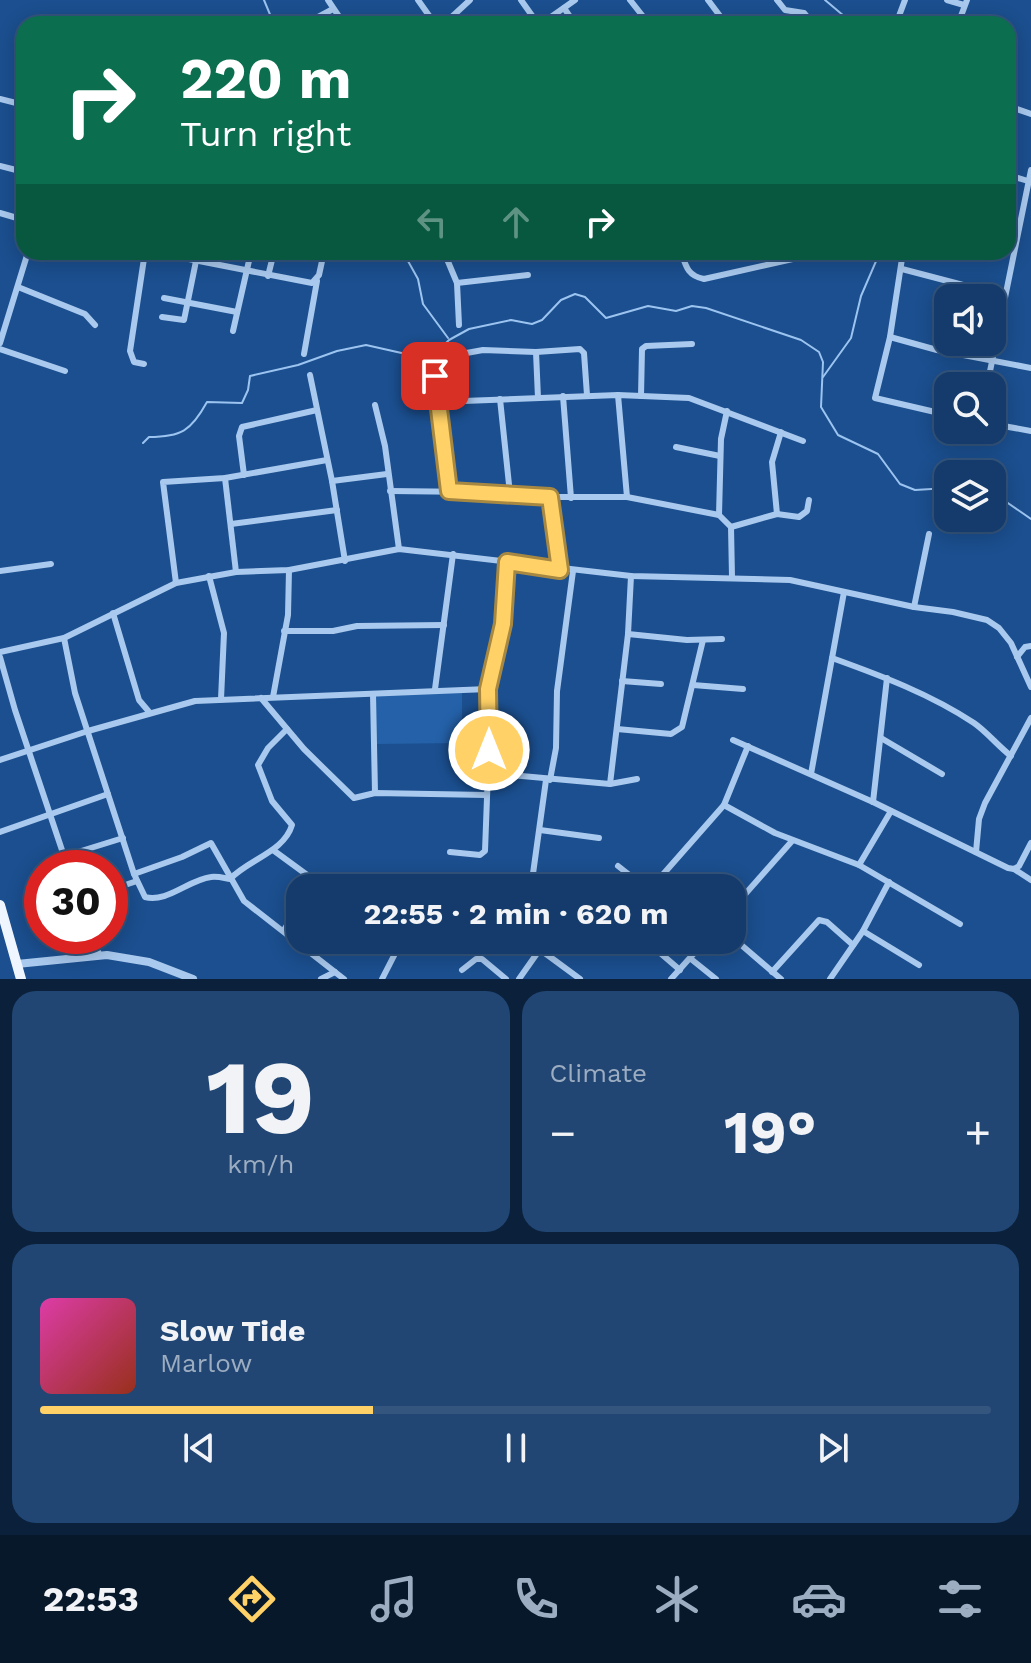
<!DOCTYPE html>
<html lang="en">
<head>
<meta charset="utf-8">
<style>
	body { margin:0; font-family:"Work Sans",sans-serif; background:#214673; color:#f1f3f6; height:100vh; display:flex; flex-direction:column; font-size:30px; white-space:nowrap }
	* { box-sizing:border-box; margin:0 }
	p { font-size:26px; color:#9dadc1 }
	.icon { flex:none; width:44px; height:44px; fill:none; stroke:currentColor; stroke-width:2; stroke-linecap:round; stroke-linejoin:round }
	.map { position:relative; height:979px; overflow:hidden }
	.details { display:flex; flex-direction:column; gap:12px; padding:12px; background:#0b203b; flex:1 }
	.details>* { flex:none }
	.banner { position:absolute; left:16px; top:16px; width:1000px; height:244px; border-radius:24px; box-shadow:0 4px 20px #0003,0 0 0 2px #33557e; background:#0b6e4f; color:#fff; overflow:hidden }
	.controls { position:absolute; left:934px; top:284px; display:grid; gap:16px }
	.controls a { display:grid; place-items:center; width:72px; height:72px; border-radius:16px; background:#143b6b; box-shadow:0 4px 20px #0003,0 0 0 2px #33557e; font-size:40px }
	.speed { position:absolute; left:24px; top:850px; display:flex; gap:16px; font-size:40px; font-weight:700; text-align:center }
	.speed>* { display:grid; place-content:center; width:104px; height:104px; border-radius:50%; background:#143b6b; box-shadow:0 4px 20px #0003,0 0 0 2px #33557e; line-height:1 }
	.speed .limit { border:12px solid #d22; background:#fff; color:#111 }
	.pin { position:absolute; display:grid; place-items:center; width:68px; height:68px; color:#fff; margin:-34px; border-radius:16px; box-shadow:0 4px 12px #0006 }
	.me { position:absolute; width:88px; margin:-44px; rotate:0deg; stroke-linejoin:round; filter:drop-shadow(0 0 6px #0008) }
	.turn { display:flex; align-items:center; gap:28px; height:168px; padding:0 32px; font-size:36px }
	.turn .icon { width:104px; height:104px; stroke-width:2.5 }
	.turn b { display:block; font-size:56px; line-height:68px }
	.lanes { display:flex; align-items:center; height:76px; padding:0 32px; background:#0003; justify-content:center; gap:40px; direction:ltr }
	.lanes .off { opacity:.35 }
	.big { font-size:60px; font-weight:700; line-height:1.1 }
	.details .card { flex:1; display:flex; flex-direction:column; justify-content:center; gap:12px; min-width:0; padding:0 28px; border-radius:24px; background:#214673 }
	.details .dial { align-items:center; gap:0 }
	.dial b { font-size:104px; line-height:1 }
	.song { display:flex; align-items:center; gap:24px }
	.cover { width:96px; height:96px; border-radius:12px; background:linear-gradient(135deg,hsl(320 70% 55%),hsl(10 70% 35%)) }
	.played { height:8px; border-radius:4px; background:linear-gradient(90deg,#ffd166 35%,#33557e 35%) }
	.keys { display:flex; justify-content:space-around; direction:ltr }
	.heat { display:flex; justify-content:space-between; align-items:center; font-size:44px; direction:ltr }
	.details .tiles { flex:1; display:grid; gap:12px; grid-template-columns:1fr 1fr }
	.card:last-child { grid-column:span 2 }
	.trip { position:absolute; left:286px; top:874px; width:460px; height:80px; border-radius:24px; background:#143b6b; box-shadow:0 4px 20px #0003,0 0 0 2px #33557e; font-weight:700; line-height:80px; text-align:center }
	.tabs { display:flex; height:128px; justify-content:space-around; align-items:center; background:#08182b; color:#9dadc1 }
	.tabs .icon { width:56px; height:56px }
	.tabs .current { color:#ffd166 }
	.tabs b { font-size:36px; color:#f1f3f6 }
	.map>svg:first-child { display:block }
	.green { fill:#2461a8 }
	.lines { fill:none; stroke-linecap:round; stroke-linejoin:round }
	.stream { stroke:#9cc4f0; stroke-width:2 }
	.minor { stroke:#a9c9ee; stroke-width:6 }
	.tertiary { stroke:#a9c9ee; stroke-width:8 }
	.primary { stroke:#f0f6ff; stroke-width:10 }
	.route-casing { stroke:#a68842; stroke-width:20 }
	.route { stroke:#ffd166; stroke-width:14 }
</style>
</head>
<body>
<div class="map">
<svg width="1031" height="979" viewBox="0 0 1031 979">
	<rect width="100%" height="100%" fill="#1b4f8f"/>
	<polygon class="green" points="376,692 462,692 462,743 376,744"/>
	<g class="lines">
		<g class="stream">
			<polyline points="264,0 274,24"/>
			<polyline points="825,0 844,16 846,24"/>
			<polyline points="403,252 418,279 423,304 448,338"/>
			<polyline points="823,377 851,338 861,296 880,252"/>
			<path d="M143,443L149,437C181,437 191,431 207,402L242,403L248,390L250,376L298,365L337,351L366,345L406,354L440,349L449,340L469,329L511,320L532,324L542,320L561,300L575,294L585,297L606,318L648,306L676,311L692,306L706,308L801,340L819,352L823,362L821,407L838,435L878,454L900,484L915,490L948,488"/>
			<polyline points="992,496 1002,499 1031,519"/>
		</g>
		<g class="minor">
			<polyline points="328,0 344,24"/>
			<polyline points="418,0 435,24"/>
			<polyline points="521,0 538,24"/>
			<polyline points="630,0 649,24"/>
			<polyline points="708,0 726,24"/>
			<polyline points="777,0 785,10 804,13 813,24"/>
			<polyline points="947,0 964,5"/>
			<polyline points="564,8 575,24"/>
			<polyline points="145,24 147,19 153,17 182,24"/>
			<polyline points="305,24 333,9"/>
			<polyline points="444,24 470,0"/>
			<polyline points="541,24 575,0"/>
			<polyline points="896,24 905,0"/>
			<polyline points="958,24 967,0"/>
			<polyline points="0,99 24,105"/>
			<polyline points="1008,106 1031,114"/>
			<polyline points="0,166 24,172"/>
			<polyline points="1008,175 1028,181"/>
			<polyline points="0,213 24,220"/>
			<polyline points="153,252 312,283 319,275 324,252"/>
			<polyline points="255,252 273,256 268,276"/>
			<polyline points="444,252 457,283 528,275"/>
			<path d="M681,252C686,267 688,276 704,279L824,252"/>
			<polyline points="903,252 890,337 875,398 948,415"/>
			<polyline points="445,257 468,252"/>
			<polyline points="902,269 1005,296"/>
			<polyline points="457,283 459,325"/>
			<polyline points="18,287 85,314 95,325"/>
			<polyline points="164,298 237,312"/>
			<polyline points="162,317 184,320 196,261"/>
			<polyline points="233,331 251,252"/>
			<polyline points="890,337 937,350 1031,368"/>
			<polyline points="0,343 28,252"/>
			<polyline points="0,349 65,371"/>
			<polyline points="536,352 538,398"/>
			<polyline points="304,354 317,281"/>
			<polyline points="144,364 134,362 130,351 145,252"/>
			<polyline points="310,375 332,481 345,561"/>
			<polyline points="987,386 1031,170"/>
			<polyline points="618,395 627,497"/>
			<polyline points="563,396 571,498"/>
			<polyline points="641,396 642,349 646,346 692,344"/>
			<polyline points="500,399 510,494"/>
			<polyline points="437,402 618,395 689,398 803,441"/>
			<polyline points="375,405 385,446 399,549"/>
			<polyline points="992,424 1031,431"/>
			<polyline points="676,447 720,456"/>
			<polyline points="244,475 239,436 242,427 317,410"/>
			<polyline points="225,478 236,572"/>
			<polyline points="332,481 387,474"/>
			<polyline points="390,491 475,492 550,497 627,497 719,515 731,527 732,577"/>
			<polyline points="449,491 437,402 435,362 439,358 483,350 536,352 580,349 584,353 587,395"/>
			<polyline points="550,497 560,570"/>
			<polyline points="777,514 799,517 807,511 809,500"/>
			<polyline points="719,515 721,439 727,411"/>
			<polyline points="231,524 337,510"/>
			<polyline points="731,527 777,514 772,462 781,432"/>
			<polyline points="0,571 51,564"/>
			<polyline points="209,576 224,633 221,699"/>
			<polyline points="176,583 163,482 225,478 327,460"/>
			<polyline points="914,607 929,534"/>
			<polyline points="113,613 139,700 150,713"/>
			<polyline points="284,631 333,631 357,626 444,625"/>
			<polyline points="628,634 687,640 722,639"/>
			<path d="M64,638L75,693L134,874L145,897C167,903 188,880 211,877C217,876 224,878 230,879C249,859 284,852 292,825L272,801L258,765L268,748L287,729"/>
			<polyline points="0,652 64,638 176,583 236,572 289,570 399,549 631,576 790,580 914,607 953,612 987,620 999,628 1011,643 1031,687"/>
			<polyline points="0,657 15,710 68,868"/>
			<polyline points="1017,657 1025,647 1031,646"/>
			<path d="M832,658C882,676 930,694 974,723C987,732 998,746 1011,756"/>
			<polyline points="622,681 661,684"/>
			<polyline points="693,685 743,689"/>
			<polyline points="435,689 453,554"/>
			<polyline points="373,694 375,793"/>
			<polyline points="273,697 288,615 289,570"/>
			<polyline points="261,698 304,749 354,798 375,793 487,795"/>
			<polyline points="617,729 671,734 682,727 703,640"/>
			<polyline points="881,738 942,774"/>
			<polyline points="733,740 873,802 1008,868 1014,869 1019,866 1031,843"/>
			<polyline points="0,760 88,731 195,701 488,689"/>
			<polyline points="489,773 610,784 637,779"/>
			<polyline points="811,774 844,592"/>
			<polyline points="550,780 556,748 557,691 573,571"/>
			<polyline points="610,784 628,634 631,576"/>
			<polyline points="873,802 887,678"/>
			<polyline points="724,805 775,833 859,865 960,924"/>
			<polyline points="540,830 599,838"/>
			<polyline points="0,832 108,794"/>
			<polyline points="273,850 314,880 337,888"/>
			<polyline points="450,852 480,855 485,851 490,718 488,689 503,624 507,562"/>
			<polyline points="976,852 979,819 985,803 1031,718"/>
			<polyline points="65,856 123,838"/>
			<polyline points="859,865 891,811"/>
			<polyline points="618,866 646,888"/>
			<polyline points="1014,869 1031,880"/>
			<polyline points="134,874 182,857 211,843 244,901 344,979"/>
			<polyline points="531,888 546,780"/>
			<polyline points="651,888 724,805 748,746"/>
			<polyline points="110,890 137,881"/>
			<polyline points="732,909 792,841"/>
			<polyline points="284,930 300,904"/>
			<polyline points="863,931 919,965"/>
			<polyline points="92,936 99,954"/>
			<polyline points="732,937 781,979"/>
			<polyline points="645,940 680,970"/>
			<polyline points="691,959 716,979"/>
			<polyline points="462,970 476,959 482,959 506,979"/>
			<polyline points="772,972 819,920 827,922 853,945"/>
			<polyline points="321,979 335,972"/>
			<polyline points="382,979 402,940"/>
			<polyline points="519,979 538,952 542,951 580,979"/>
			<polyline points="671,979 706,940"/>
			<polyline points="830,979 863,931 889,882"/>
		</g>
		<polyline class="tertiary" points="17,964 107,955 149,962 193,979"/>
		<polyline class="primary" points="0,905 21,979"/>
	</g>
	<g class="lines">
		<defs>
			<polyline id="route" points="435,376 449,491 550,497 560,570 507,562 503,624 488,689 489,750"/>
		</defs>
		<use href="#route" class="route-casing"/>
		<use href="#route" class="route"/>
	</g>
</svg>
<div class="controls">
<a><svg class="icon" aria-label="sound" viewBox="0 0 24 24"><path d="M4 9h4l5-4v14l-5-4H4zM17 9q2 3 0 6"/></svg></a>
<a><svg class="icon" aria-label="search" viewBox="0 0 24 24"><circle cx="10" cy="10" r="6"/><path d="M15 15l6 6"/></svg></a>
<a><svg class="icon" aria-label="layers" viewBox="0 0 24 24"><path d="M12 4l9 5-9 5-9-5zM3 14l9 5 9-5"/></svg></a>
</div>
<div class="speed"><div class="limit">30</div></div>
<div class="pin" style="left:435px;top:376px;background:#d93025"><svg class="icon" aria-label="arrive" viewBox="0 0 24 24"><path d="M6 21V4h12l-3 4 3 4H6"/></svg></div>
<svg class="me" style="left:489px;top:750px" viewBox="-20 -20 40 40"><circle r="17" fill="#ffd166" stroke="#fff" stroke-width="3"/><path d="M0-11L8 9 0 5-8 9z" fill="#fff"/></svg>
<div class="trip">22:55 · 2 min · 620 m</div>
<div class="banner">
<div class="turn"><svg class="icon" aria-label="right" viewBox="0 0 24 24"><path d="M7 20v-9h11M14 6l5 5-5 5"/></svg><div><b>220 m</b>Turn right</div></div>
<div class="lanes"><svg class="icon off" aria-label="left" viewBox="0 0 24 24"><path d="M17 20v-9H6M10 6l-5 5 5 5"/></svg><svg class="icon off" aria-label="ahead" viewBox="0 0 24 24"><path d="M12 20V5M6 11l6-6 6 6"/></svg><svg class="icon" aria-label="right" viewBox="0 0 24 24"><path d="M7 20v-9h11M14 6l5 5-5 5"/></svg></div>
</div>
</div>
<section class="details">
<div class="tiles">
<div class="card dial"><b>19</b><p>km/h</p></div>
<div class="card"><p>Climate</p>
<div class="heat"><a>−</a><b class="big">19°</b><a>+</a></div>
</div>
<div class="card">
<div class="song"><i class="cover"></i><div><b>Slow Tide</b><p>Marlow</p></div></div>
<div class="played"></div>
<div class="keys"><svg class="icon" aria-label="previous" viewBox="0 0 24 24"><path d="M18 5L8 12l10 7zM5 5v14"/></svg><svg class="icon" aria-label="pause" viewBox="0 0 24 24"><path d="M8 5v14M16 5v14"/></svg><svg class="icon" aria-label="next" viewBox="0 0 24 24"><path d="M6 5l10 7-10 7zM19 5v14"/></svg></div>
</div>
</div>
</section>
<nav class="tabs">
<b>22:53</b>
<svg class="icon current" aria-label="directions" viewBox="0 0 24 24"><path d="M12 3l9 9-9 9-9-9zM9 14v-3h6M13 9l2 2-2 2"/></svg>
<svg class="icon" aria-label="music" viewBox="0 0 24 24"><path d="M9 18V5l10-2v13"/><circle cx="6" cy="18" r="3"/><circle cx="16" cy="16" r="3"/></svg>
<svg class="icon" aria-label="phone" viewBox="0 0 24 24"><path d="M5 4h4l2 5-3 2q2 4 5 5l2-3 5 2v4C11 20 4 13 5 4z"/></svg>
<svg class="icon" aria-label="climate" viewBox="0 0 24 24"><path d="M12 3v18M4 7l16 10M4 17L20 7"/></svg>
<svg class="icon" aria-label="car" viewBox="0 0 24 24"><path d="M5 17H2v-5l4-1 3-4h7l3 4 3 1v5h-3M9 17h6M6 11h13"/><circle cx="7" cy="17" r="2"/><circle cx="17" cy="17" r="2"/></svg>
<svg class="icon" aria-label="filters" viewBox="0 0 24 24"><path d="M4 7h16M4 17h16"/><circle cx="9" cy="7" r="2"/><circle cx="15" cy="17" r="2"/></svg>
</nav>
</body>
</html>
